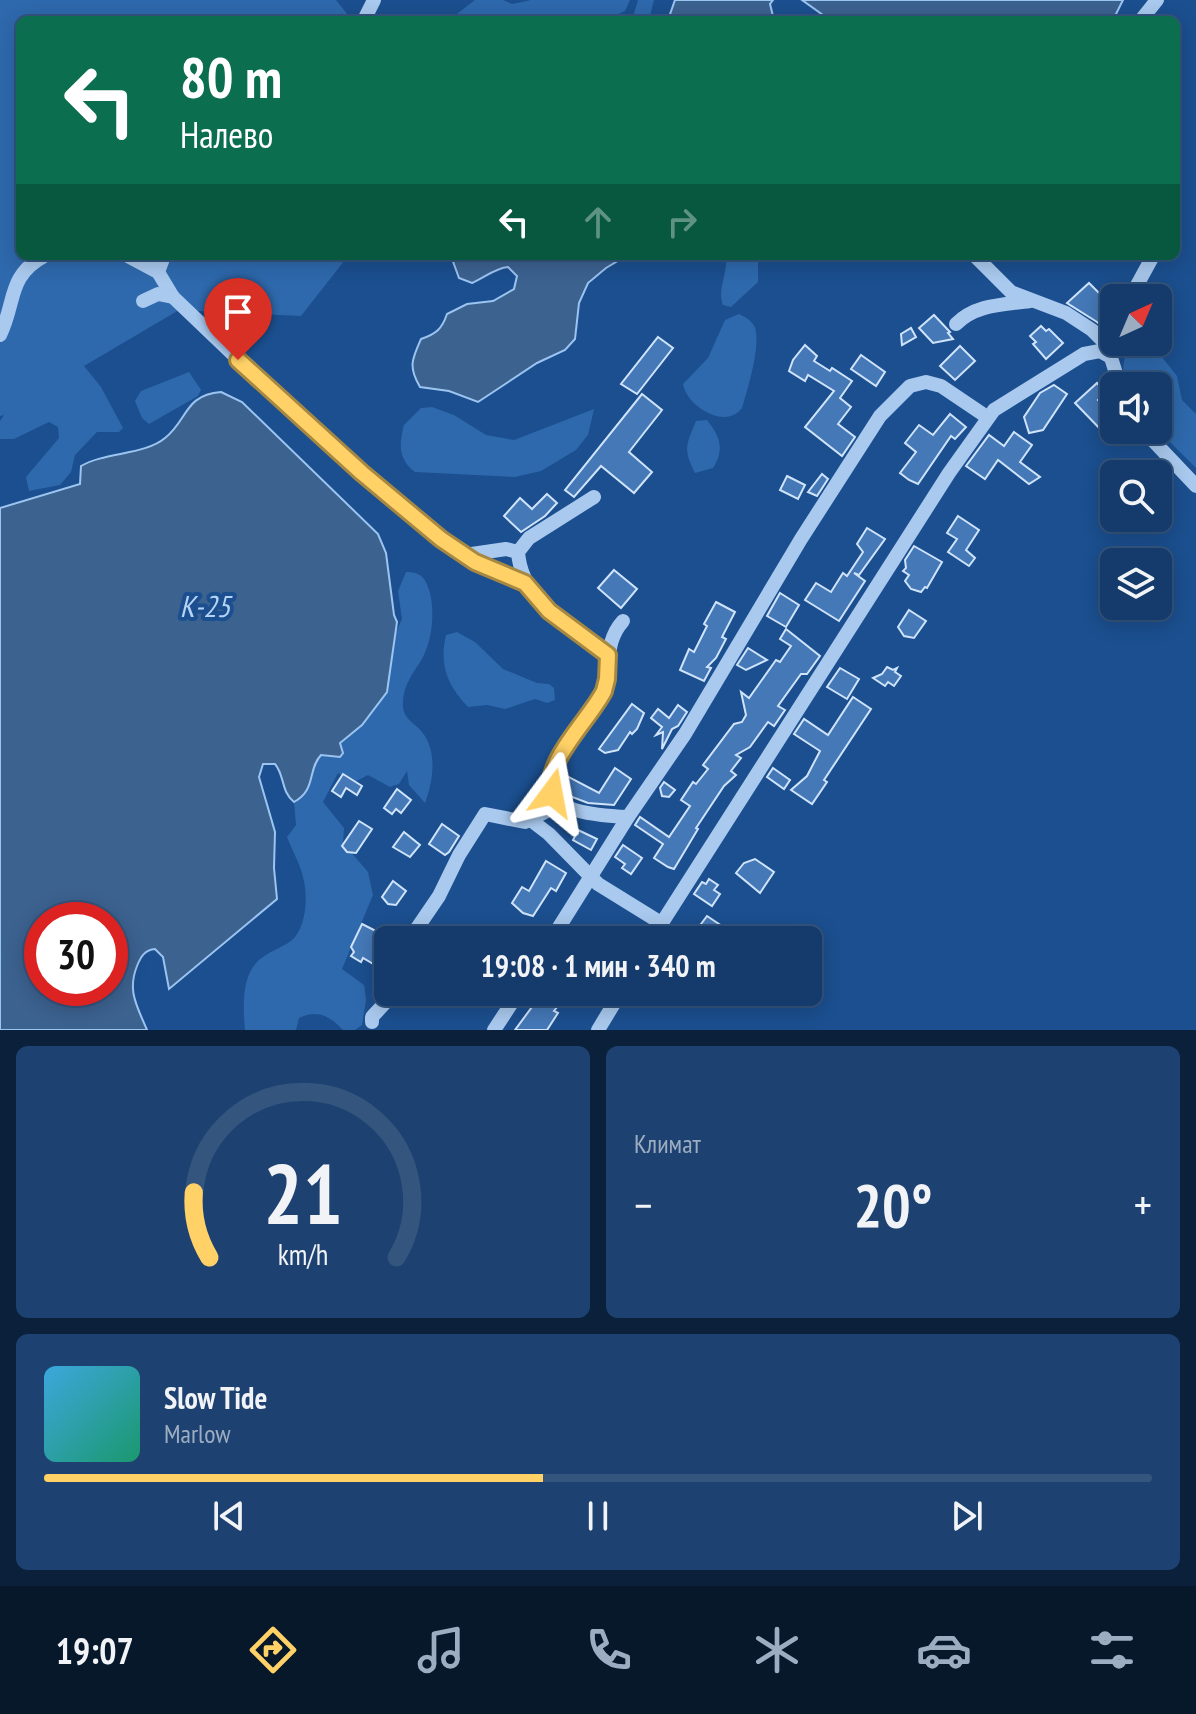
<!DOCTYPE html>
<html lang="ru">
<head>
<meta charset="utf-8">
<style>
	body { margin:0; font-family:"PT Sans Narrow",sans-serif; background:#1d4271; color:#f1f3f6; height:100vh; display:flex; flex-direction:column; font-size:30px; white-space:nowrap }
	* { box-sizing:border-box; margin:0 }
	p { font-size:26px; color:#9dadc1 }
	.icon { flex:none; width:44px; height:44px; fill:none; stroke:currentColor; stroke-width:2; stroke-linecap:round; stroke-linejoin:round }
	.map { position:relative; height:1030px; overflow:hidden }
	.sheet { display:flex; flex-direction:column; gap:16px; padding:16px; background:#0b203b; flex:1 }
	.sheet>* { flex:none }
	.guide { position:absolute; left:16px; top:16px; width:1164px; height:244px; border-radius:12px; box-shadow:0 4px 20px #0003,0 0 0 2px #33557e; background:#0b6e4f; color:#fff; overflow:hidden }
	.needle { width:52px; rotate:44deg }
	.fabs { position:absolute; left:1100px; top:284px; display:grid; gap:16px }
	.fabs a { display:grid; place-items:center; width:72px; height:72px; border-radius:12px; background:#143b6b; box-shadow:0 4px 20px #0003,0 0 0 2px #33557e; font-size:40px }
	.speed { position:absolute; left:24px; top:902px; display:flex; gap:16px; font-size:40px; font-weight:700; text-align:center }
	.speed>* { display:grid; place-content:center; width:104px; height:104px; border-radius:50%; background:#143b6b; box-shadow:0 4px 20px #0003,0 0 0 2px #33557e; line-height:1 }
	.speed .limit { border:12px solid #d22; background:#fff; color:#111 }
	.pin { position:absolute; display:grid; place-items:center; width:68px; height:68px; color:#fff; margin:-82px -34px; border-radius:50% 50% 50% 0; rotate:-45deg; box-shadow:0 0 8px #0007 }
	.pin .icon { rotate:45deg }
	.me { position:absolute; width:88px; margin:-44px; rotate:13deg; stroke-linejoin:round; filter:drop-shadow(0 0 6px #0008) }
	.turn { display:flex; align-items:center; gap:28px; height:168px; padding:0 32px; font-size:36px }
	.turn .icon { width:104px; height:104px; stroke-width:2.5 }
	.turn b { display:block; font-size:56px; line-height:68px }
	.lanes { display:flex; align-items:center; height:76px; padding:0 32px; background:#0003; justify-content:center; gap:40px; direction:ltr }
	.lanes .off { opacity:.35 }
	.big { font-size:60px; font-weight:700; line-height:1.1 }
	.sheet .card { flex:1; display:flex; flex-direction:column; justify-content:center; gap:12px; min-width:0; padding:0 28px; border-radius:12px; background:#1d4271 }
	.sheet .dial { align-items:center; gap:0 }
	.dial svg { height:208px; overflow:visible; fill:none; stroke:#33557e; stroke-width:7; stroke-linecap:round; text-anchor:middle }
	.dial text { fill:#f1f3f6; stroke:none }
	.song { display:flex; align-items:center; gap:24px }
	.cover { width:96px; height:96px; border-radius:12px; background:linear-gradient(135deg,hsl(200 70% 55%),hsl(160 70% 35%)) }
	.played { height:8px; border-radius:4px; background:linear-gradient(90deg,#ffd166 45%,#33557e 45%) }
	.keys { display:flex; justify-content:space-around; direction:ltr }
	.heat { display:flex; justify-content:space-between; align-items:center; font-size:44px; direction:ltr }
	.sheet .tiles { flex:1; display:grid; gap:16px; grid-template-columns:1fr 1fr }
	.card:last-child { grid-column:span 2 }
	.trip { position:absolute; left:374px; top:926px; width:448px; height:80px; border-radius:12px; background:#143b6b; box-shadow:0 4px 20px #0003,0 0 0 2px #33557e; font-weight:700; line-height:80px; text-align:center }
	.tabs { display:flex; height:128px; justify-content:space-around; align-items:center; background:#08182b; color:#9dadc1 }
	.tabs .icon { width:56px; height:56px }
	.tabs .on { color:#ffd166 }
	.tabs b { font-size:36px; color:#f1f3f6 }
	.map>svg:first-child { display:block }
	.green { fill:#2e69ad }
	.water { fill:#3c6290; stroke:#9cc4f0; stroke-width:2; fill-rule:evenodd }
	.building { fill:#4478b7; stroke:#cfe3fa; stroke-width:2 }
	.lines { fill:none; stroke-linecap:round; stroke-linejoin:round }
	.minor { stroke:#a9c9ee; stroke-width:14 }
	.route-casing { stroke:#a68842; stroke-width:20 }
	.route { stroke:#ffd166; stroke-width:14 }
	.labels { text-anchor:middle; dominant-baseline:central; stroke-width:8; stroke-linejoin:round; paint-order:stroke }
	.water-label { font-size:30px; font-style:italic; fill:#b5d3f5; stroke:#1b4f8f }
</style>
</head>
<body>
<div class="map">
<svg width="1196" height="1030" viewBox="0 0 1196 1030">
	<rect width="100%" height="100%" fill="#1b4f8f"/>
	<g class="green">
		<polygon points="0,0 336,0 352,20 20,20 20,256 348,256 301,316 179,310 84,366 101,387 123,428 119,432 97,432 75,455 71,472 60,485 29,491 26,477 59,438 58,427 49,422 14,439 0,439 0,421 4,415 0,416"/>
		<polygon points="475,0 503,0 512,4 531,0 630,0 625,11 606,20 449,20"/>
		<polygon points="638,0 654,0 649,20 632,20"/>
		<path d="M726,256H758V282L731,307L723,305C717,289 728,274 726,256Z"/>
		<path d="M739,314C747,318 755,322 756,332C759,351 748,389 742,408C726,430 687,407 683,384L708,358L725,320Z"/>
		<path d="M1135,344L1153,346L1177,376L1182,400L1196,414V468L1158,430V386H1126C1122,367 1121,358 1135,344Z"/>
		<polygon points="189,372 201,390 198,396 149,424 142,418 135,401 141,391"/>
		<path d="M432,407L454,415L486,435L514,440L594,409L588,435L576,450L541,471L515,477L415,472C398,459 399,444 404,425L421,408Z"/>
		<path d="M707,420C720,436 725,450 713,468L695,473C683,449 686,445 696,421Z"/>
		<path d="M406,572C422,572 426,579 430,593C435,614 432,640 422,659C413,673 403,686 403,703C402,719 414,722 422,732C438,752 433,781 425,803L409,785L407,771L399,784L390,787L368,775L353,783L338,773L323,802L344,828L343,843L368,872L373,895L342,969L364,985L366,1000L362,1025L355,1030H343C330,1016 317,1009 299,1018L296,1030H245C243,1008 241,976 259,960C268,952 281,948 291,941C307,928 308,895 303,877C300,864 292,850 287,837L296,825L294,802C308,794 313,774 316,759L321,755L330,757L340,743L362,725L387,692L393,639L402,619L398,591Z"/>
		<path d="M457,632L475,642L503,669L537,683L549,684L554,688L555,700L547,703L535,699L505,709L487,705L468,707C447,685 439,665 446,635Z"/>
	</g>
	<g class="water">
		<polygon points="675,0 773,0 770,4 774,20 668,20"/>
		<polygon points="802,0 1123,0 1113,20 830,20"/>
		<path d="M451,256H626L606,268L588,283L579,303L575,339L565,350L537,363L478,402L449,391L420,387C408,367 412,359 421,339C436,334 442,329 447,314L467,304L493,301L514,289L517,276L508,267C495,268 484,278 472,283L459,278Z"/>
		<path d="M221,392L242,402L378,534L386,553L394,615L397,622L387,692L362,725L340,743L343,753L340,757L321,755C307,770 317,789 294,802C281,792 285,776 275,764H263L259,777L275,832L274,868L277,899L169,989L163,957L155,949C145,950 141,956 137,966C127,991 137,1006 147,1030H0V508L80,484L81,466C105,452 145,455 165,438C188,420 184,395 221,392ZM42,920H110V988H42Z"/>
	</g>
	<g class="building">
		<polygon points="1089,283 1107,301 1101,306 1114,317 1114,324 1108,331 1097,322 1067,303"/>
		<polygon points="934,315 950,332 948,333 953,339 933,343 919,328"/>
		<polygon points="1041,326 1046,331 1049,329 1063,343 1046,359 1033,344 1036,342 1030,336"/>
		<polygon points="911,328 916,337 902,345 901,334"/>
		<polygon points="658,337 673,348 637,394 621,384"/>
		<polygon points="805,345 817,356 814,361 830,371 832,368 852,381 840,398 851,407 838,424 855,437 842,456 805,427 834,391 808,375 805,381 789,371 793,360"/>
		<polygon points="960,346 975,361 955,380 940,366"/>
		<polygon points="861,355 885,372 876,386 851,369"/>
		<polygon points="1097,383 1106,393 1098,400 1114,415 1114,423 1104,433 1075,403"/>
		<polygon points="1054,385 1067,394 1043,430 1029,433 1024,417 1040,393"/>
		<polygon points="642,394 662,410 629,452 652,472 634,493 601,466 574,497 565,490"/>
		<polygon points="950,414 966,427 955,439 951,436 918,484 909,480 900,473 916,452 905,443 919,425 933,435"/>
		<polygon points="1014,432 1032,445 1020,462 1040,477 1029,484 998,460 985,479 966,466 989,435 1004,446"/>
		<polygon points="822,474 828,479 817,496 808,492"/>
		<polygon points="787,476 805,485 798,499 780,490"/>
		<polygon points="547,494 557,503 545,516 521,532 504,516 520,498 532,509"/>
		<polygon points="958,516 979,530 966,550 975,558 969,566 948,552 957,539 947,533"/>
		<polygon points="867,528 885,539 859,575 854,573 865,581 839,621 805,600 816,583 831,592 843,573 847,576 863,552 857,544"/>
		<polygon points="914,546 942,562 927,588 925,587 921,592 911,589 905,581 909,575 903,571 906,568 905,560"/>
		<polygon points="614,570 637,589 621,608 598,588"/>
		<polygon points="780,593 799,605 786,627 767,616"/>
		<polygon points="716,602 735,612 722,637 726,639 716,658 707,667 711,668 704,681 680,670 689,649 694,652 707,626 704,624"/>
		<polygon points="909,610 926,621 914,638 904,636 898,627"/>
		<polygon points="786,629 820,656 807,674 801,674 778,706 785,710 774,726 768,722 750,747 736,755 741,758 731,771 736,775 724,786 696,828 698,829 674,869 668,867 654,858 663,844 635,825 640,817 669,837 690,806 681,800 693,782 696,784 708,769 703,765 734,724 742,722 746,715 741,692 749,698 776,660 780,662 791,646 780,639"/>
		<polygon points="748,648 767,660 746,670 737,665"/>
		<polygon points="887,667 893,670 897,668 895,672 901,676 894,686 888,682 885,686 873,678 882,674"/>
		<polygon points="840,668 859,679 847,699 827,687"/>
		<polygon points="853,697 871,709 824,780 827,782 812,804 791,790 807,776 820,751 794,734 804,719 828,735"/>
		<polygon points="632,704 644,713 637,729 632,734 630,732 618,750 605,753 599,749"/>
		<polygon points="678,705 687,712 678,726 672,729 662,749 663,732 656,735 662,727 651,718 658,709 669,718"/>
		<polygon points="615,768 631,779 614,805 588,803 567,795 561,788 567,776 599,793"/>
		<polygon points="773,768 790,780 784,789 767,777"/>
		<polygon points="343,774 362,786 357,795 346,788 341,797 332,791"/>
		<polygon points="664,782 675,790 669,797 662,796 660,788"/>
		<polygon points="397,789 411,800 401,813 396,809 392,814 384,808"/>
		<polygon points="359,821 372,829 356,853 347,852 342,846"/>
		<polygon points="442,824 459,836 449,852 445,855 429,844"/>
		<polygon points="578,830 597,839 591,850 573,840"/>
		<polygon points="404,832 420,845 410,857 393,847"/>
		<polygon points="623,845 642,858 631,874 622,868 625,864 615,857"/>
		<polygon points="755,859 774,872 760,893 736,873 744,863"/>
		<polygon points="546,861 566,873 556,891 551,888 533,916 523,913 512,903 522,887 529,891"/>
		<polygon points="709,879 718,885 714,890 720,894 712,906 694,894 702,882 706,884"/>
		<polygon points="393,881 406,891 396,905 388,904 382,897"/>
		<polygon points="707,916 728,930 721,940 712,940 700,932 698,928"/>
		<polygon points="362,924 388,937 388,966 385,971 363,958 361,962 351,956 354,952 351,947"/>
		<polygon points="543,992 569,992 554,1011 558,1013 547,1030 515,1030"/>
	</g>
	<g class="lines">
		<g class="minor">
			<polyline points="364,20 374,0"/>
			<polyline points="1141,20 1157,0"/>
			<polyline points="128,256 158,272 173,297 305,423 404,510 475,562 525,583"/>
			<polyline points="975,256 1011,292 1066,313 1092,330 1107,345 1120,386"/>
			<polyline points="158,272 164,256"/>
			<polyline points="1130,298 1153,256"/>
			<polyline points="143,301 158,294 173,297"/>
			<path d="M956,324C976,304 1003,305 1030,301"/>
			<path d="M0,335C16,303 7,276 44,256"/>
			<polyline points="1143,430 1196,486"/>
			<path d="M594,497L529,538L518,552C522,605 573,624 608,655"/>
			<polyline points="465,555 506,549 518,552"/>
			<path d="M623,621C604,642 611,666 604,691C572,756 489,811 628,817"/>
			<polyline points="532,821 549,834 598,884 661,923"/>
			<polyline points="409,940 439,896 459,855 485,814 525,822 561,804"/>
			<polyline points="551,940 628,817 685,734 801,539 880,416 910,386 926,382 941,386 987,417"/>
			<polyline points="651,940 949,473 994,410 1084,354 1100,351 1111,357"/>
			<polyline points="372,1022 372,1017 395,992"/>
			<polyline points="494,1030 519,992"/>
			<polyline points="598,1030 621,992"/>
		</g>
	</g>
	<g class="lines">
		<defs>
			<path id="route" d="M238,360L362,473L441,539L475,562L525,583L549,611L608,655L607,679L604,691C590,719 543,762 552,793"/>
		</defs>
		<use href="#route" class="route-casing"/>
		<use href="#route" class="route"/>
	</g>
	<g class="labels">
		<g class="water-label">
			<text x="205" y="605">К-25</text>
		</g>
	</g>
</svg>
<div class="fabs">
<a><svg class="needle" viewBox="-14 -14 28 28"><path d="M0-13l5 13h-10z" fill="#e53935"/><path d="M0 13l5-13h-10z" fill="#9dadc1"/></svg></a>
<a><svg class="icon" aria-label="sound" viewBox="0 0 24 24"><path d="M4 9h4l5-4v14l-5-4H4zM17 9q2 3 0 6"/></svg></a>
<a><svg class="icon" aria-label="search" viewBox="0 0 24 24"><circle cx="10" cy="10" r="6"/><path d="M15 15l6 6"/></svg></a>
<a><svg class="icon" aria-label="layers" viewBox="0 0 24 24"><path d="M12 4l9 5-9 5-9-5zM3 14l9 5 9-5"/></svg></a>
</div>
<div class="speed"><div class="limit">30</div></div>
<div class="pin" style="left:238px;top:360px;background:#d93025"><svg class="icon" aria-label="arrive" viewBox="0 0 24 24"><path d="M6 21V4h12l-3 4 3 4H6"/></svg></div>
<svg class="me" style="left:552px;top:793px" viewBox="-20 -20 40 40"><path d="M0-17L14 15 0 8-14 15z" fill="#ffd166" stroke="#fff" stroke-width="4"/></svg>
<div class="trip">19:08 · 1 мин · 340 m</div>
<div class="guide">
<div class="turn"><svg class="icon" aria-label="left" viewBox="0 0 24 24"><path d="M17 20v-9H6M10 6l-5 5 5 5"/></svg><div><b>80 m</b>Налево</div></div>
<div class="lanes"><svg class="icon" aria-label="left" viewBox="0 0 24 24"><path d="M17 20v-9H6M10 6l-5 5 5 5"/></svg><svg class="icon off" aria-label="ahead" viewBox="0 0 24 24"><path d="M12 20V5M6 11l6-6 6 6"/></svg><svg class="icon off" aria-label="right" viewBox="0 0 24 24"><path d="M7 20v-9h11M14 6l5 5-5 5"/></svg></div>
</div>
</div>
<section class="sheet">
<div class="tiles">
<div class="card dial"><svg viewBox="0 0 100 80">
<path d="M14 69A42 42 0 1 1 86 69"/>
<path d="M14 69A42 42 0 0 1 8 44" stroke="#ffd166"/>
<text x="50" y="56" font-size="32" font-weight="700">21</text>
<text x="50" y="72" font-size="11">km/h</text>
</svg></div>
<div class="card"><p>Климат</p>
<div class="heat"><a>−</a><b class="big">20°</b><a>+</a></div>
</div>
<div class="card">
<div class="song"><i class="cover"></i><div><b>Slow Tide</b><p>Marlow</p></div></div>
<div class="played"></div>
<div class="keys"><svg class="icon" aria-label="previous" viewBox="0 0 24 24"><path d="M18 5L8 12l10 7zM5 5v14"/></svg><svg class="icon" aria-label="pause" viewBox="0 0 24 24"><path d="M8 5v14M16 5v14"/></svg><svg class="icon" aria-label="next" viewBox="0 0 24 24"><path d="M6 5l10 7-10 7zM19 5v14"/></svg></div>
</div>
</div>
</section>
<nav class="tabs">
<b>19:07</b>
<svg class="icon on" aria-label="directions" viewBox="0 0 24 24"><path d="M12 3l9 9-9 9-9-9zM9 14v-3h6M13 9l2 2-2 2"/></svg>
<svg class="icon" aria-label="music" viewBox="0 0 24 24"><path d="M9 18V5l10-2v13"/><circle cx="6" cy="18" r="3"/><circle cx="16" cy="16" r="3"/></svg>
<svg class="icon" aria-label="phone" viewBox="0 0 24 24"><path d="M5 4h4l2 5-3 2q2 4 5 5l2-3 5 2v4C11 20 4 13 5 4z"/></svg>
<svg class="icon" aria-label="climate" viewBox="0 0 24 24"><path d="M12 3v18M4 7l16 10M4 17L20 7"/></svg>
<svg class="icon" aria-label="car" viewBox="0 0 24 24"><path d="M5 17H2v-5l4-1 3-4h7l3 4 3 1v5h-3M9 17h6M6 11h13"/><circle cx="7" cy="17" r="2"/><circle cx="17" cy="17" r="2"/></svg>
<svg class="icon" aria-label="filters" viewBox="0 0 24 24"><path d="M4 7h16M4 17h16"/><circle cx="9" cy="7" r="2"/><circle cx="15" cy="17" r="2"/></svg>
</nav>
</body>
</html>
